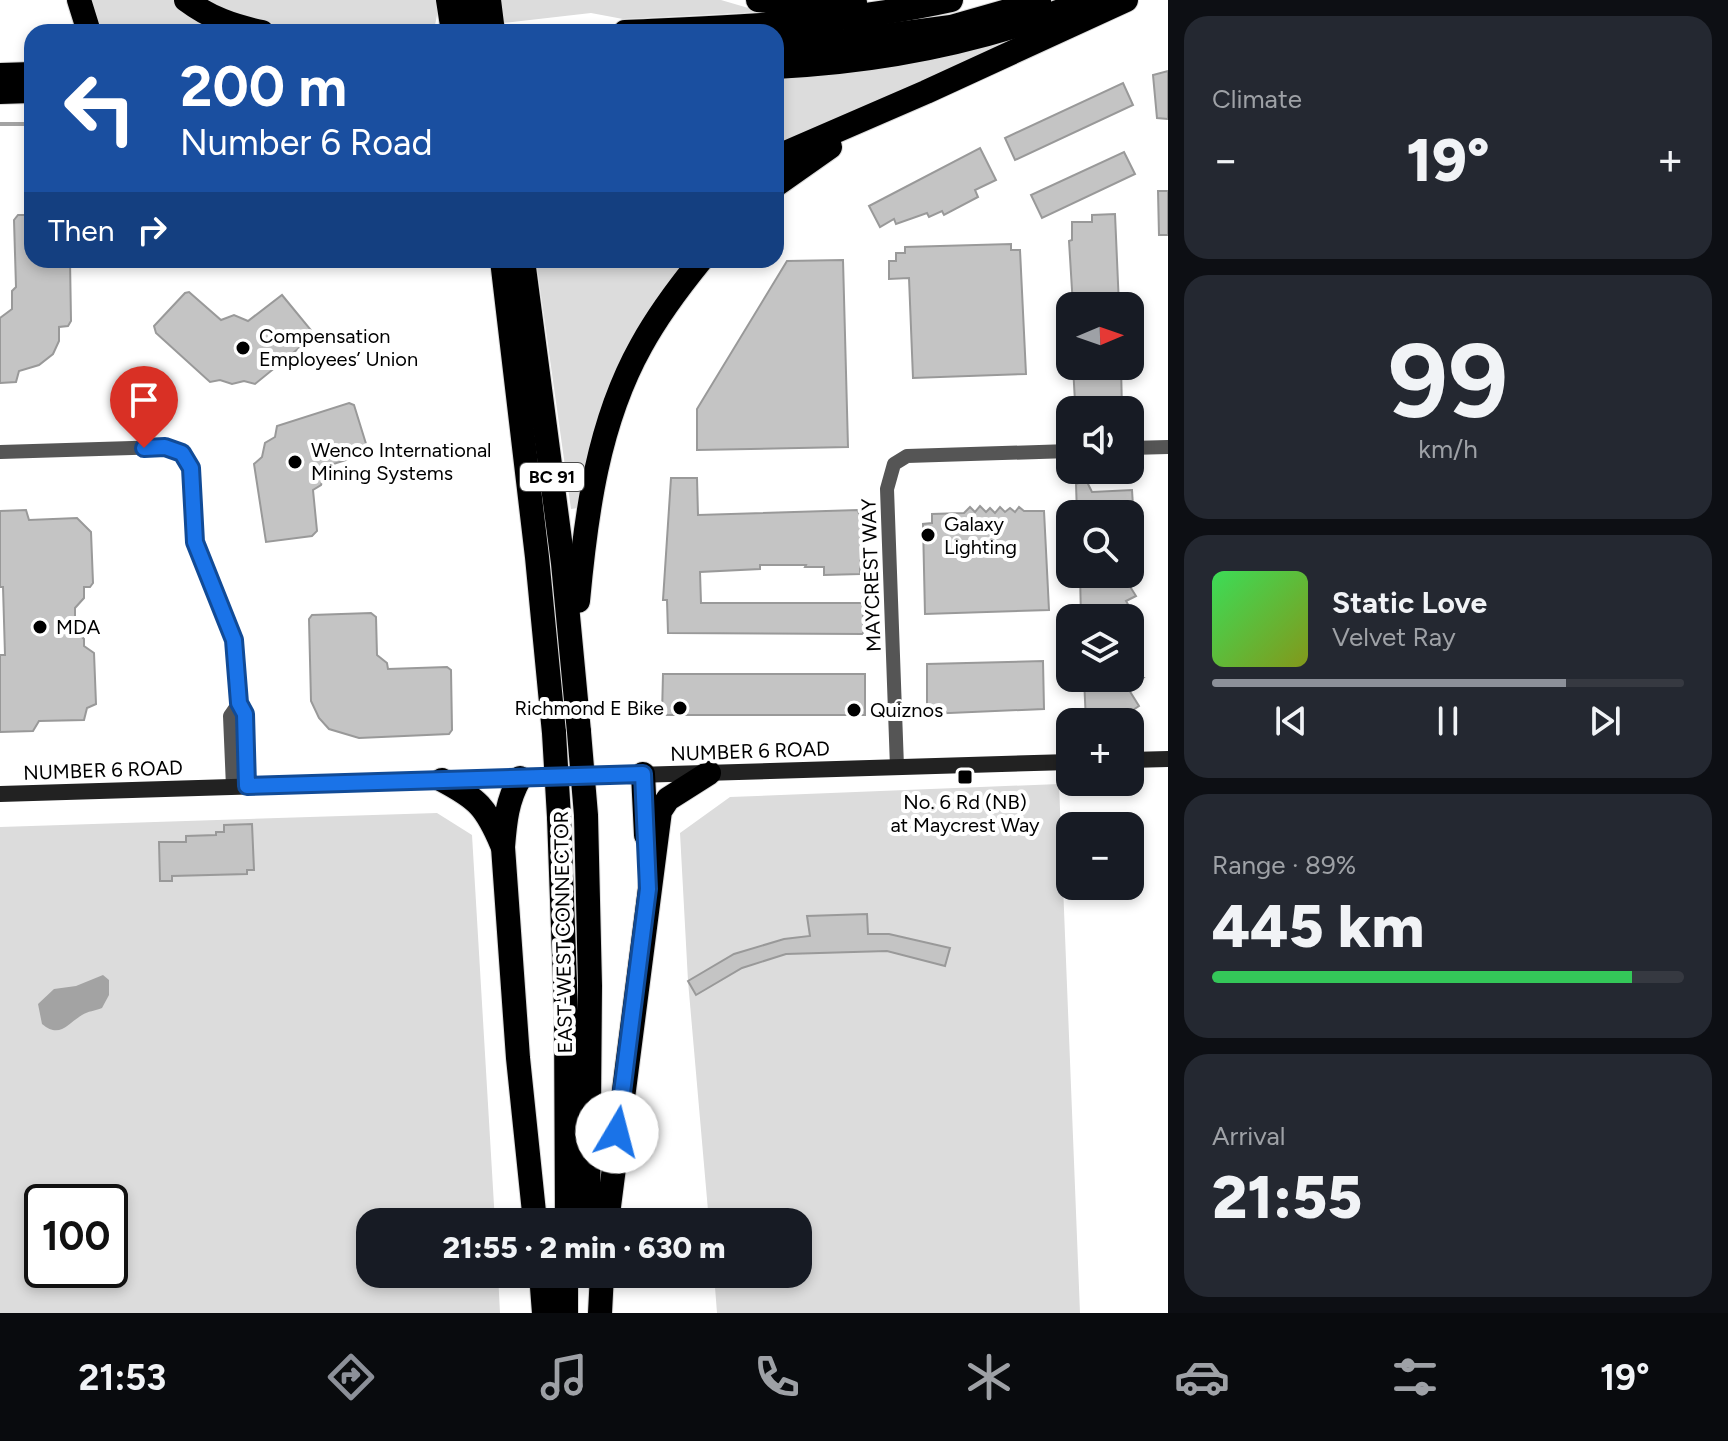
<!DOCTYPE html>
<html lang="en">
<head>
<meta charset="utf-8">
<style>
	body { margin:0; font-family:Figtree,sans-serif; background:#242831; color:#f1f3f6; height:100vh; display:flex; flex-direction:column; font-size:30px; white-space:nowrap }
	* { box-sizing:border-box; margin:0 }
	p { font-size:26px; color:#9ea1a6 }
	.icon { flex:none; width:44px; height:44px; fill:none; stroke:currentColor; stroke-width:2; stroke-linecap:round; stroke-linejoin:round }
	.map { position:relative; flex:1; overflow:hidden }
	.sheet { display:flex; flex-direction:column; gap:16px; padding:16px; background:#0d0f14; width:560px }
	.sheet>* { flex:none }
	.top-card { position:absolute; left:24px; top:24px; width:760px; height:244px; border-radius:24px; box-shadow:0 4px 12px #0003; background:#1a4fa0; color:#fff; overflow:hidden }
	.needle { width:52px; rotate:88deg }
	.tools { position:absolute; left:1056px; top:292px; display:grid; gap:16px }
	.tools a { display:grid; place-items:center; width:88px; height:88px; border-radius:16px; background:#171b24; box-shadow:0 4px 12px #0003; font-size:40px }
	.speed { position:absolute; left:24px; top:1184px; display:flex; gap:16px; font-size:40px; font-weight:700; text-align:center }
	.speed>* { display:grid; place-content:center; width:104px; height:104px; border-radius:50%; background:#171b24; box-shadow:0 4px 12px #0003; line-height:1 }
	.speed .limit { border:4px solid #111; border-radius:12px; background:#fff; color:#111 }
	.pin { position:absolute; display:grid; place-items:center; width:68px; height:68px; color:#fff; margin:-82px -34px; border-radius:50% 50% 50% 0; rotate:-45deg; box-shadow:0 0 8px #0007 }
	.pin .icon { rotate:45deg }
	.me { position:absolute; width:88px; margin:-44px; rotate:8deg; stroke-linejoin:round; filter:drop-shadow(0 0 6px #0008) }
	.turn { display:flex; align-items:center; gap:28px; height:168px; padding:0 24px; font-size:36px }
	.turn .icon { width:104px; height:104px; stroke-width:2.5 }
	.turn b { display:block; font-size:56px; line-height:68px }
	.then { display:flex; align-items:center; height:76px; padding:0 24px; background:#0003; gap:16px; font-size:30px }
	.big { font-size:60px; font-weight:800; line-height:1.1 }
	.sheet .card { flex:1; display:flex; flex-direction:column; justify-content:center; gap:12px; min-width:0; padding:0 28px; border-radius:24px; background:#242831 }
	.sheet .dial { align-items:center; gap:0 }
	.dial b { font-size:104px; line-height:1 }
	.song { display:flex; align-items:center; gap:24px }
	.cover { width:96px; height:96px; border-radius:12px; background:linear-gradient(135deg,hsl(130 70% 55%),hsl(70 70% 35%)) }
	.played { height:8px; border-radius:4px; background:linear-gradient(90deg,#8c9099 75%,#363941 75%) }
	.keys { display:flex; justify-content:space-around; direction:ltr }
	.heat { display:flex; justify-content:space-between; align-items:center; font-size:44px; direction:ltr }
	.charge { height:12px; border-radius:6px; background:linear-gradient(90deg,#34c759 89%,#363941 0) }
	.trip { position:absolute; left:356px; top:1208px; width:456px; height:80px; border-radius:24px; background:#171b24; box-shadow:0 4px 12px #0003; font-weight:800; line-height:80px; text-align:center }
	.tab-bar { display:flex; height:128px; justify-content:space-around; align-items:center; background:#090b0e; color:#9ea1a6 }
	.tab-bar .icon { width:56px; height:56px }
	.tab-bar .on { color:#8c9099 }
	.tab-bar b { font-size:36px; color:#f1f3f6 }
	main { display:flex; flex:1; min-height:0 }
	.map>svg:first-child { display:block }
	.green { fill:#dcdcdc; fill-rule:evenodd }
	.water { fill:#a3a3a3 }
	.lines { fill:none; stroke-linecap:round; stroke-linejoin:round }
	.stream { stroke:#a3a3a3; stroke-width:4 }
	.building { fill:#c4c4c4; stroke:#999; stroke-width:2 }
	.motorway-casing { stroke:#dbdbdb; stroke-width:26 }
	.minor { stroke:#555; stroke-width:14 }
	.secondary { stroke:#222; stroke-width:16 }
	.motorway { stroke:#000; stroke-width:24 }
	.motorway-bridge-casing { stroke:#dbdbdb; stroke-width:26; stroke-linecap:butt }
	.motorway-bridge { stroke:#000; stroke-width:24 }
	.route-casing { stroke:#114b97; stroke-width:20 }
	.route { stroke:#1a73e8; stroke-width:14 }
	.poi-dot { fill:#000; stroke:#fff; stroke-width:3 }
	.labels { text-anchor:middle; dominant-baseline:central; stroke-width:8; stroke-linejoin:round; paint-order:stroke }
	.shield { fill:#fff; stroke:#4c4c4c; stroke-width:2 }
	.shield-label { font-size:18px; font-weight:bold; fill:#000 }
	.poi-label { font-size:20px; fill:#000; stroke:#fff; text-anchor:start }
	.street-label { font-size:20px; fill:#000; stroke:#fff }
</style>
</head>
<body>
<main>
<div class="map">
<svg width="1168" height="1313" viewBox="0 0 1168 1313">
	<rect width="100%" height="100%" fill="#fff"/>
	<g class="green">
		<polygon points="92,0 173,0 191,15 227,32 98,32"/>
		<polygon points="200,0 440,0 435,25 277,27 259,24"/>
		<polygon points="500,0 721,0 762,12 623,19 591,13 503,23"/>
		<polygon points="1015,38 1016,39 776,149 776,73"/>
		<polygon points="536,260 687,260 578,508 571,509"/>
		<polygon points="1059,784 1080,1313 717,1313 714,1274 798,1274 798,1222 709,1222 688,981 680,833 730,797"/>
		<path d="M437,813L472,835L495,1222H370V1274H498L500,1313H0V827ZM42,1202H110V1270H42Z"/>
	</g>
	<path class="water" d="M103,975L109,980V995L102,1008C95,1011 88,1011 82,1015C67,1024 60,1039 42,1024L38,1004L54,989L76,986Z"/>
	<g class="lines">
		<polyline class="stream" points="0,124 32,124"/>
	</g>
	<g class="building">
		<polygon points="1168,71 1168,119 1157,118 1153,75"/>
		<polygon points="1123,83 1133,105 1015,160 1005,138"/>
		<polygon points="980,148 996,180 975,190 978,197 944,215 942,211 929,217 927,213 896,224 894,219 880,227 869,206"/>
		<polygon points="1124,152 1135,174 1042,218 1031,195"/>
		<polygon points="1158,191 1168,191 1168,235 1159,235"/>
		<polygon points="1115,214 1119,306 1073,306 1069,241 1072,240 1072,222 1092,222 1092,215"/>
		<polygon points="18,215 32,215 32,260 70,260 71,321 68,326 59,327 59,341 53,354 39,365 19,371 16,382 0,383 0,318 12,309 12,291 16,287 14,220"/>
		<polygon points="1011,244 1011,250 1020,250 1026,374 913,378 909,278 889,279 889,261 896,261 896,253 905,253 905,247"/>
		<polygon points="843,260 848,447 697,450 697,409 787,261"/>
		<polygon points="189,292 221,320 234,315 248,321 282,295 315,335 255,384 244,381 232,384 220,380 210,382 156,333 154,326 185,293"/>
		<polygon points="1073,366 1121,366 1122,410 1078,410 1078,402 1075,402"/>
		<polygon points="349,403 354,405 367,447 365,454 327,466 321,485 313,490 317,531 312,536 266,542 254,464 262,457 265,443 275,437 277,426"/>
		<polygon points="671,478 697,478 698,515 858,510 861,521 860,574 824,575 824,567 805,567 806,565 760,565 760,569 700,572 701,603 863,603 863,634 668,633 667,600 663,600"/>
		<polygon points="1086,480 1092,492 1132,490 1133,506 1120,514 1077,514 1076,484"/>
		<polygon points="980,506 986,512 990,508 995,513 1000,507 1005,512 1010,508 1015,512 1019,507 1024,511 1044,511 1049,610 925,614 923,524 932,523 932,514 964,513 970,507 975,512"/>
		<polygon points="26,510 29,520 77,518 91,532 93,583 90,587 84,587 84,598 75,608 75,630 84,639 84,646 94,653 96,704 87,708 84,720 39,721 33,731 0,732 0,655 5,655 3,587 0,587 0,511"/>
		<polygon points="1080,574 1122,574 1136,596 1126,601 1136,618 1081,618"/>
		<polygon points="371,613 376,617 377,655 387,663 388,669 447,667 451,670 452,730 449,734 359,738 329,729 319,718 311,701 309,619 312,615"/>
		<polygon points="1043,661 1044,709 927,714 927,664"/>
		<polygon points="663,674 865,674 865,715 662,715"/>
		<polygon points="1084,678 1143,678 1129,690 1139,706 1130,712 1100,713 1095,722 1086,722"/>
		<polygon points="252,824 254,870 247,870 247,874 172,876 172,881 160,881 159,842 186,842 186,836 216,835 216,832 224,832 224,825"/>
		<polygon points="867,914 868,934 889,934 950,948 945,966 887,951 786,954 742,968 696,995 688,981 734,954 784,939 810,936 807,916"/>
	</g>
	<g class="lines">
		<defs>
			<g id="motorway">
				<polyline points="79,0 89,32"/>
				<path d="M186,0C210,18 233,26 262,32"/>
				<polyline points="448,0 453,32"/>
				<polyline points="468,0 472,32"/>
				<polyline points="489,0 493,32"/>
				<polyline points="758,0 791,4 855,3"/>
				<path d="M625,32C735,27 843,24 951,0"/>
				<polyline points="776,46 845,41 951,27 1039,2"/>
				<path d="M776,67C883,62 990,40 1089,0"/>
				<polyline points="0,75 32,74"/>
				<polyline points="0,92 32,91"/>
				<polyline points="776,157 926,92 1126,0"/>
				<polyline points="776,185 830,147"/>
				<polyline points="502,260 537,557 554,733"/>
				<polyline points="523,260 563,563 579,732"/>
				<path d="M578,601C586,514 598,423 641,346C658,315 679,287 701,260"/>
				<polyline points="643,774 646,835"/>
				<path d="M520,778C507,800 505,822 503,847L518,1058L535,1222"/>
				<path d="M442,780C478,799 486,807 502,845"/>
				<polyline points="586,815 590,986 588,1222"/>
				<polyline points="559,817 566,1011 567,1222"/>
				<polyline points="607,1222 660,811 668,799 709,773"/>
				<polyline points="541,1274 544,1313"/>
				<polyline points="566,1313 566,1274"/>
				<polyline points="600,1313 602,1274"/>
			</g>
		</defs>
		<use href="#motorway" class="motorway-casing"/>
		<g class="minor">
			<polyline points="1130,448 1168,447"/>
			<polyline points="0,452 165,447 182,453 191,468 195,542 234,640 239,703 245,714 247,786"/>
			<polyline points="897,767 887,489 894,464 907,456 1070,451"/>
			<polyline points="233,787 230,716 239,703"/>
		</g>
		<g class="secondary">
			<polyline points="1130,760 1168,759"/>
			<polyline points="0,794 1070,762"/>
		</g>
		<use href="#motorway" class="motorway"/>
		<defs>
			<g id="motorway-bridge">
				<polyline points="579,732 586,815"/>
				<polyline points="554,733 559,817"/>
			</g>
		</defs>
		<use href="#motorway-bridge" class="motorway-bridge-casing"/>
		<use href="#motorway-bridge" class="motorway-bridge"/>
	</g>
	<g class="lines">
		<defs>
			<polyline id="route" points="144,448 165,447 182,453 191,468 195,542 234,640 239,703 245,714 247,786 643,774 648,889 617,1132"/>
		</defs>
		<use href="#route" class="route-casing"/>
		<use href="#route" class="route"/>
	</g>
	<g class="poi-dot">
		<circle cx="243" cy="348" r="8"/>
		<circle cx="295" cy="462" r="8"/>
		<circle cx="928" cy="535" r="8"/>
		<circle cx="40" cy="627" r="8"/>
		<circle cx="680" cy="708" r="8"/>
		<circle cx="854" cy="710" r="8"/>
		<rect x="957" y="769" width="16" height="16" rx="4"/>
	</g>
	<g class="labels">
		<rect class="shield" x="520" y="463" width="64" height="28" rx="6"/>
		<g class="shield-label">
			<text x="552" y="477">BC 91</text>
		</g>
		<g class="poi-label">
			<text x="259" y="336">Compensation<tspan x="259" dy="23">Employees’ Union</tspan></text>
			<text x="311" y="450">Wenco International<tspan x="311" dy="23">Mining Systems</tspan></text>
			<text x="944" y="524">Galaxy<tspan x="944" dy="23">Lighting</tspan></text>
			<text x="56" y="627">MDA</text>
			<text x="664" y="708" text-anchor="end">Richmond E Bike</text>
			<text x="870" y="710">Quiznos</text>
			<text x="965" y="802" text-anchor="middle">No. 6 Rd (NB)<tspan x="965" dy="23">at Maycrest Way</tspan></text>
		</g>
		<g class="street-label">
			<text transform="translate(871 575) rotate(-92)">MAYCREST WAY</text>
			<text transform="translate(750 751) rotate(-2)">NUMBER 6 ROAD</text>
			<text transform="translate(103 770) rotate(-2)">NUMBER 6 ROAD</text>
			<text transform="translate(563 932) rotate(-91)">EAST-WEST CONNECTOR</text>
		</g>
	</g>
</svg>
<div class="tools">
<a><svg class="needle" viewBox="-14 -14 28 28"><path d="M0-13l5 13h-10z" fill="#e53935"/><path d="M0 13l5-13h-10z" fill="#9ea1a6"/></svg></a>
<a><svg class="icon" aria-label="sound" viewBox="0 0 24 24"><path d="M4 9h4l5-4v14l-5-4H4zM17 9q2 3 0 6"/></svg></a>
<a><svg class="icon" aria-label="search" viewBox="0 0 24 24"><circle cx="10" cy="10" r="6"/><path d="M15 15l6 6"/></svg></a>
<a><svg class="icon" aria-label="layers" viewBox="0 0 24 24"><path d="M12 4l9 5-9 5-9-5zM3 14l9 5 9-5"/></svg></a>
<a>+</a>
<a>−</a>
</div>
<div class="speed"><div class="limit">100</div></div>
<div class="pin" style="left:144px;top:448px;background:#d93025"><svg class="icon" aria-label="arrive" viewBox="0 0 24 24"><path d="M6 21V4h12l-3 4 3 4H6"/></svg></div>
<svg class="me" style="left:617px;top:1132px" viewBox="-20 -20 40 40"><circle r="19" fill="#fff"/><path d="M0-13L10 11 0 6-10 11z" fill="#1a73e8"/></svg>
<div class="trip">21:55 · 2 min · 630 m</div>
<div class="top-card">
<div class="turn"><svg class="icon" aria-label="left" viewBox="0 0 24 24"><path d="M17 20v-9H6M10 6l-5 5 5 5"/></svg><div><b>200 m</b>Number 6 Road</div></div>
<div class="then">Then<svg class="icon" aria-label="right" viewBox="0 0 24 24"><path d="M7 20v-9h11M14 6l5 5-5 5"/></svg></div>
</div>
</div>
<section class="sheet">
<div class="card"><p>Climate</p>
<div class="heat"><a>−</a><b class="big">19°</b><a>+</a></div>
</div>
<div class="card dial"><b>99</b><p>km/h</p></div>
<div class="card">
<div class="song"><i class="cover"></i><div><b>Static Love</b><p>Velvet Ray</p></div></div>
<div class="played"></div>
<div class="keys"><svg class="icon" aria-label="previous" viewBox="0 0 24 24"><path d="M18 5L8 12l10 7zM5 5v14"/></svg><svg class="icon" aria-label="pause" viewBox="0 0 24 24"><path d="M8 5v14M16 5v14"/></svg><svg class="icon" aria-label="next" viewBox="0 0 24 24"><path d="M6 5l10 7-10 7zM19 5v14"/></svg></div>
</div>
<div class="card"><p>Range · 89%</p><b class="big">445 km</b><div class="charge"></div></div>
<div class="card"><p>Arrival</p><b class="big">21:55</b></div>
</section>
</main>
<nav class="tab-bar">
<b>21:53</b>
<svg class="icon on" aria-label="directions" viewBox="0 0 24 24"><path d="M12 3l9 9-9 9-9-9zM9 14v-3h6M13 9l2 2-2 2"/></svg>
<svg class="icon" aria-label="music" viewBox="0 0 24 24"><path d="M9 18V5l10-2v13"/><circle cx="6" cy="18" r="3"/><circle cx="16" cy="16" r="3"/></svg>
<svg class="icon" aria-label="phone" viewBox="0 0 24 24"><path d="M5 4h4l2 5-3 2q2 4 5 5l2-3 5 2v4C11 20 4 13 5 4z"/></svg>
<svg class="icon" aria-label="climate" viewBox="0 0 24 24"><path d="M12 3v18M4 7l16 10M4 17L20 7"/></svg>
<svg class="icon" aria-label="car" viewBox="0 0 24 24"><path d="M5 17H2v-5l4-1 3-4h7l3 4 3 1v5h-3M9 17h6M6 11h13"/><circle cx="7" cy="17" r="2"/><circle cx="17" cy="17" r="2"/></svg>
<svg class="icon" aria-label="filters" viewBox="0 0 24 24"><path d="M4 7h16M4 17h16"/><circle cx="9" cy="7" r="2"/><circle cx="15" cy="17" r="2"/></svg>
<b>19°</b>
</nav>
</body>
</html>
